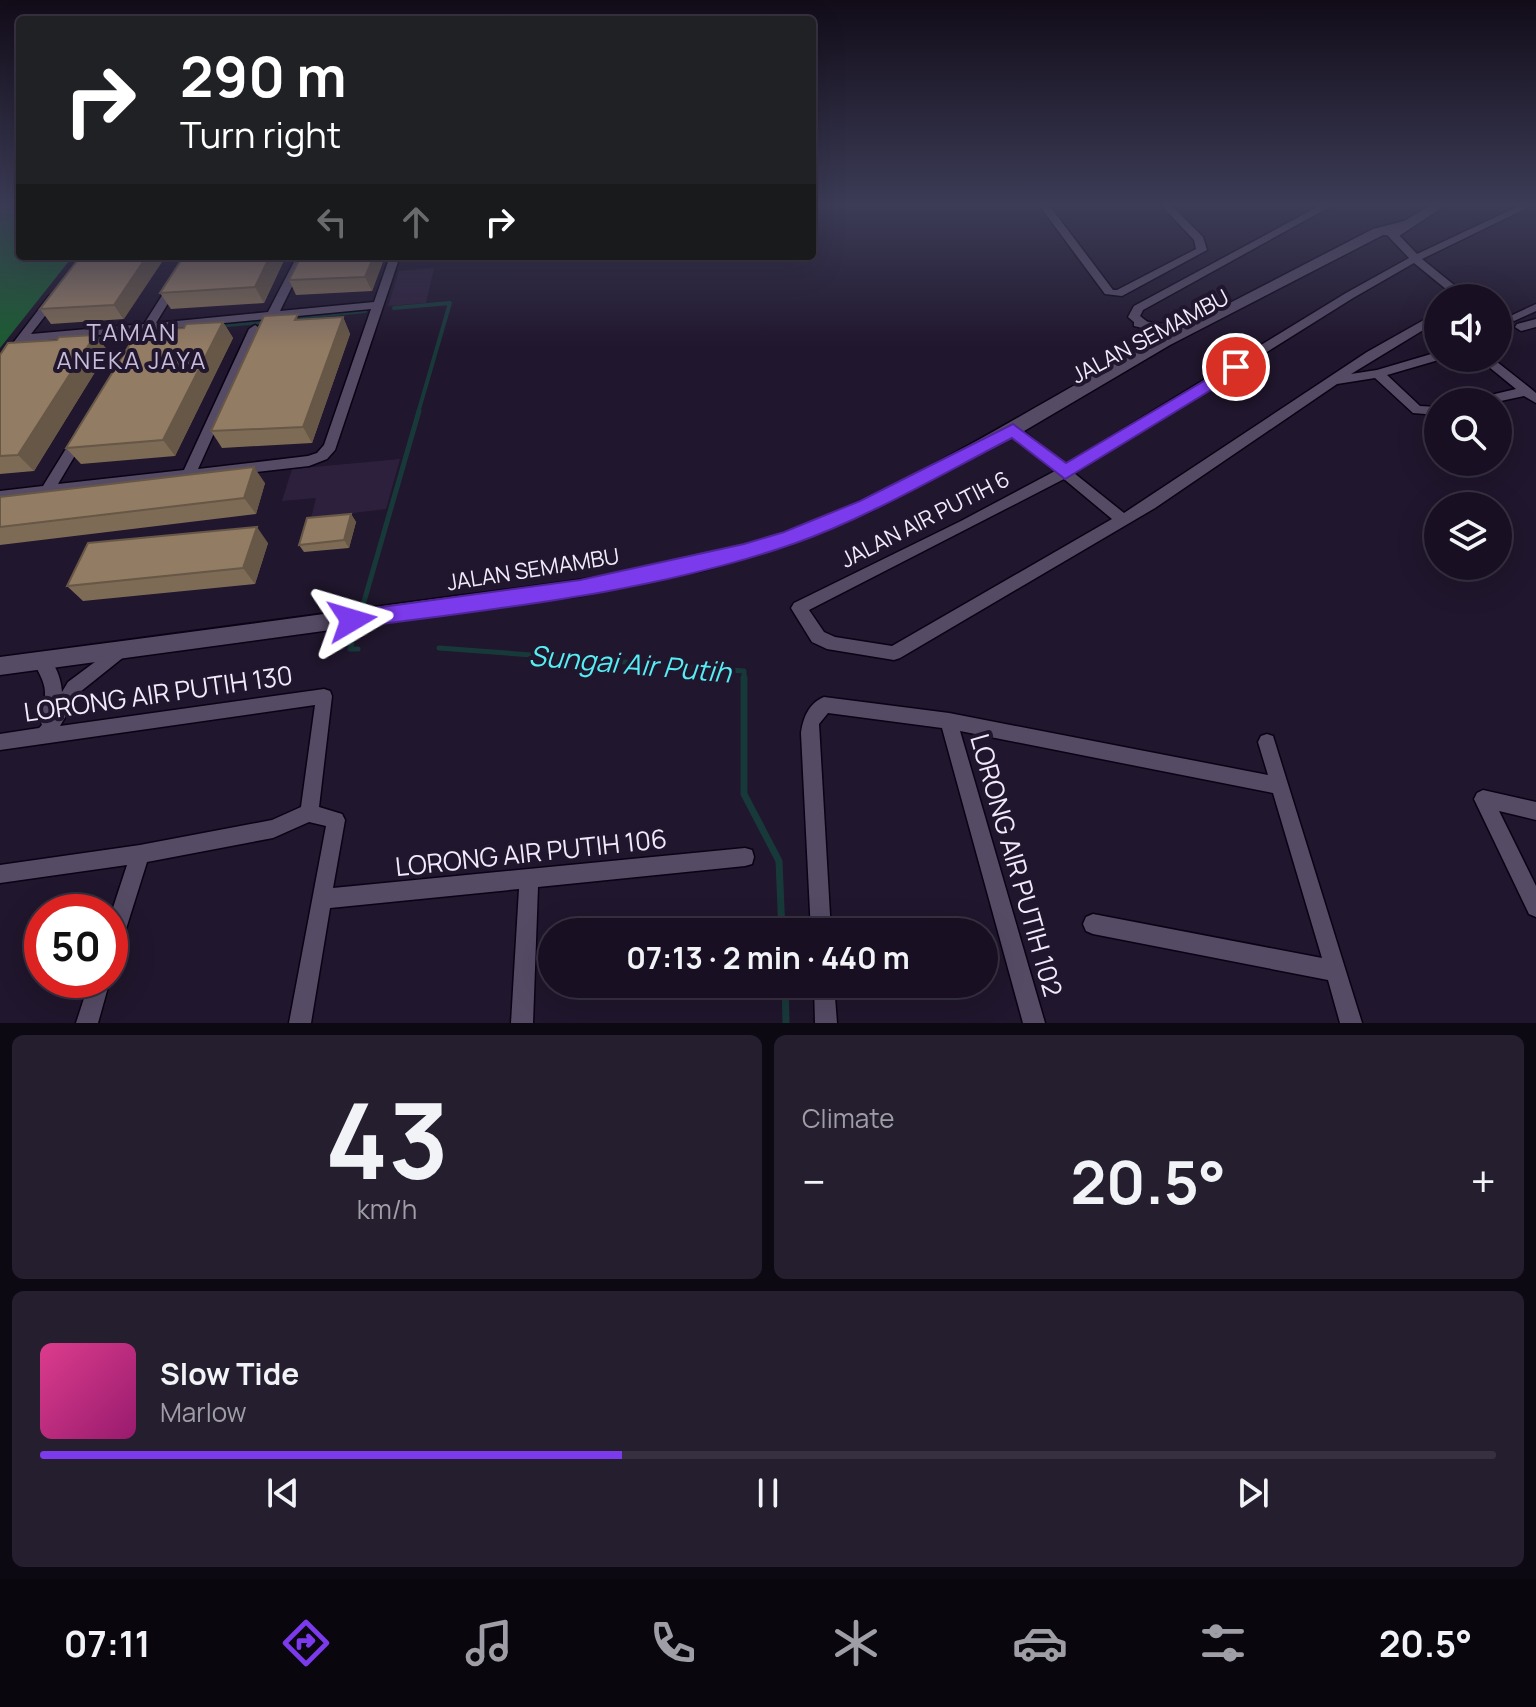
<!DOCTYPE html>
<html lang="en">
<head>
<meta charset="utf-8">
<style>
	body { margin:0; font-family:Manrope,sans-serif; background:#251e2f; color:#f1f3f6; height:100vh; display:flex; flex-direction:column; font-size:30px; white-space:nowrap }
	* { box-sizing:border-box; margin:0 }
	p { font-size:26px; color:#9f9da5 }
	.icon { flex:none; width:44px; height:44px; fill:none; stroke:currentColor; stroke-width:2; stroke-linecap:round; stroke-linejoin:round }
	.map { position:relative; height:1023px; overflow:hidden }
	.panel { display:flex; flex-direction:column; gap:12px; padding:12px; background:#0d0913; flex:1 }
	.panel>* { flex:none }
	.top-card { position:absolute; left:16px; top:16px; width:800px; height:244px; border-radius:8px; box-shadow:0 8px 32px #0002,0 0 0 2px #363040; background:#202124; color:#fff; overflow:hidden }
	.controls { position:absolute; left:1424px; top:284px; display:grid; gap:16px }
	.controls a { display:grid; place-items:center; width:88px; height:88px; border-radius:50%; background:#181022; box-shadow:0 8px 32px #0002,0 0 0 2px #363040; font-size:40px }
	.speed { position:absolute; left:24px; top:894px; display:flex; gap:16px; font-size:40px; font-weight:700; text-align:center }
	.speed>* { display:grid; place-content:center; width:104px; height:104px; border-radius:50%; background:#181022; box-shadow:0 8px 32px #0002,0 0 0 2px #363040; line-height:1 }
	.speed .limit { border:12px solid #d22; background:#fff; color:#111 }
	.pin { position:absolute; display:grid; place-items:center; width:68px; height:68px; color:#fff; margin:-34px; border:4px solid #fff; border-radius:50%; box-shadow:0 2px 8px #0007 }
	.me { position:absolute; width:88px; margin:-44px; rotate:83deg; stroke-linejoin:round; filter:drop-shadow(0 0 6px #0008) }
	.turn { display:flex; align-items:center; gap:28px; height:168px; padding:0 32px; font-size:36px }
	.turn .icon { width:104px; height:104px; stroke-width:2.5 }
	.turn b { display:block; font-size:56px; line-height:68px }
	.lanes { display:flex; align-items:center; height:76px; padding:0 32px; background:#0003; justify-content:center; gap:40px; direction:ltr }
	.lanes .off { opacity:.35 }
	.big { font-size:60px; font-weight:700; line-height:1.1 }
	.panel .card { flex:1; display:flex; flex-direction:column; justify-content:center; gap:12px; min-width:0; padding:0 28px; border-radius:12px; background:#251e2f }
	.panel .dial { align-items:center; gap:0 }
	.dial b { font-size:104px; line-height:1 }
	.song { display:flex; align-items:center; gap:24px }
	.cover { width:96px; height:96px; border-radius:12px; background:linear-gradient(135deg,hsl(330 70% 55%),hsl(320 70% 35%)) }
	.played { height:8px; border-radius:4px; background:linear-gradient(90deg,#7c3aed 40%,#363040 40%) }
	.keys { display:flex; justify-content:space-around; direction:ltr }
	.heat { display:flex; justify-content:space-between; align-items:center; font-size:44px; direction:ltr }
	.panel .tiles { flex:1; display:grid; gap:12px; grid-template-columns:1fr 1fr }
	.card:last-child { grid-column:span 2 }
	.trip { position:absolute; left:538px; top:918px; width:460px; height:80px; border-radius:40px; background:#181022; box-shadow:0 8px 32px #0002,0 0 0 2px #363040; font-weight:700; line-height:80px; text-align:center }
	.tab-bar { display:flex; height:128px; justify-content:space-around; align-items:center; background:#0a060e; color:#9f9da5 }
	.tab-bar .icon { width:56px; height:56px }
	.tab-bar .current { color:#7c3aed }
	.tab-bar b { font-size:36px; color:#f1f3f6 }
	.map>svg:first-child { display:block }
	.built { fill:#2d203c }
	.forest { fill:#1b5c31 }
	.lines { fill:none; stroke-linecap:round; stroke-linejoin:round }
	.stream-far2 { stroke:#18393a; stroke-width:4 }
	.stream-far1 { stroke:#18393a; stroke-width:5 }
	.stream { stroke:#18393a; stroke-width:7 }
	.street-casing { stroke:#0a0314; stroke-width:3 }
	.secondary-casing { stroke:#0a0314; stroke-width:3 }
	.street { fill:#564b65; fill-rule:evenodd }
	.secondary { fill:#564b65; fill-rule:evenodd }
	.wall { fill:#7e6b56 }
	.shaded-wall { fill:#675746 }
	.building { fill:#937c64; stroke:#675746; stroke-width:2 }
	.route { fill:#7c3aed; stroke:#51269a; stroke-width:2 }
	.labels { text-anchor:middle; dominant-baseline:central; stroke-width:8; stroke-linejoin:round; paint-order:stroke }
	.street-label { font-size:22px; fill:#f0eafa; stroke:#20162d }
	.neighbourhood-label { font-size:24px; letter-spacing:2px; fill:#c8bcdb; stroke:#20162d }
	.near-street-label { font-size:26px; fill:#f0eafa; stroke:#20162d }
	.near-water-label { font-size:28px; font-style:italic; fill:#55eef3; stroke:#20162d }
</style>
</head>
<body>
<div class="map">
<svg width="1536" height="1023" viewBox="0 0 1536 1023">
	<rect width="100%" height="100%" fill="#20162d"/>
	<g class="built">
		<polygon points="434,268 426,303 388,306 399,271"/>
		<polygon points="400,459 386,509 311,518 316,498 282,501 292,469"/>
	</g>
	<polygon class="forest" points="0,205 20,205 20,256 73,256 0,348"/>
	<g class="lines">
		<g class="stream-far2">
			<polyline points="394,308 450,303 418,413"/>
			<polyline points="294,318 365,311"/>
			<polyline points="218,326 268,321"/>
			<polyline points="95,339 140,334"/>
		</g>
		<g class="stream-far1">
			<polyline points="363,605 419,411"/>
			<polyline points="352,643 350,649 358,649"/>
			<polyline points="439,648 744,671 744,680"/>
		</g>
		<g class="stream">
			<polyline points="744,678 744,794 779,861 782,932"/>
			<polyline points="785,984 786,1023"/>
		</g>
		<defs>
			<g id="street">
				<polygon points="1039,205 1049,205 1113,290 1117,290 1196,249 1194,240 1161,205 1171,205 1203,237 1207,250 1122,296 1105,294"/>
				<polygon points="1321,205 1333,205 1143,310 1140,316 1169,339 1169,345 1161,345 1128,317 1134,306"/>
				<path d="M1521,205H1533L1422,259L1470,298H1457L1414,263L1353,298L1074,473L1124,513L1367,352L1438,312V321L1351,374L1377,370L1438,352V358L1442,359L1387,375L1420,406L1438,407V415L1413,413L1375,378L1337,384L1155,508L900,658L894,660L827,649L812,642L794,613L791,608L794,603L961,521L1055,471L1008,433L1007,430L1008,427H1018L1065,465L1346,293L1409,258L1388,236V232H1396L1417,254ZM1064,479L1112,519L892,646L835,637L824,632L809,610Z"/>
				<polygon points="187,256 197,256 156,323 268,312 297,256 307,256 280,311 374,302 390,256 400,256 335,450 327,459 309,466 0,501 0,491 43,486 75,434 80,432 86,437 58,484 184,470 249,329 255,325 261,329 198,469 308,456 317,453 324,445 371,309 26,342 4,371 0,372 0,360 49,296 53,295 59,298 31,334 144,324"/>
				<polygon points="1536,304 1536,311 1514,321 1508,317"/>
				<polygon points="1536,319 1536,327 1521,331 1515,327 1517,324"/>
				<polygon points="1478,358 1492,358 1530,388 1536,393 1536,403 1524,396 1496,402 1472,402 1474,399 1516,389"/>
				<path d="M119,644L125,646L127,651L125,656L80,692L60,726L324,689L330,691L332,696L319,807L342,814L345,820L333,888L745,848L752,850L754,857L752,864L745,866L538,887L533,1023H511L519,889L330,908L311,1023H289L326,826L309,822L273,838L147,862L120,948L117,955L110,958V917L127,865L0,883V865L140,845L272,820L301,807L315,705L0,750V734L39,728L42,725L40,720C48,689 47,688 33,661L35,656C53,652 61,677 62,692L68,682Z"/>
				<path d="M824,697L949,713L1268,775L1258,742L1261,736L1267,734L1273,736L1362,1023H1340L1328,980L1093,934L1086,931L1083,924L1086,917L1093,914L1322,958L1273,793L960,731L1045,1023H1023L942,728L828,713L819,724L831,932H811L801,733C803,718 809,703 824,697Z"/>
				<polygon points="1483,790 1536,802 1536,820 1499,811 1536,886 1536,917 1529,914 1474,799 1477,793"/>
				<polygon points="90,980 110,980 98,1023 76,1023"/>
				<polygon points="814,984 834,984 837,1023 815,1023"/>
			</g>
			<path id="secondary" d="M1432,205H1446L1399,236L1383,235L1170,345L1019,434L873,510L789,545L705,570L580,596L0,675V657C145,638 290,619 434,599C551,584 673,572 785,532C921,483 1041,399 1169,334L1134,326V320L1172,325L1189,324L1373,229L1404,221Z"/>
		</defs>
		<use href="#street" class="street-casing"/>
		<use href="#secondary" class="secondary-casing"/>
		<use href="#street" class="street"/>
		<use href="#secondary" class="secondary"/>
	</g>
	<g class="wall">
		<polygon points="81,256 124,319 51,324 40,309"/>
		<polygon points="286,256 264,303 171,309 160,293"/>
		<polygon points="385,256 372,291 296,295 289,280"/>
		<polygon points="343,317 350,334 312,443 222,448 211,431 301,320"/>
		<polygon points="223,322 233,338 175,456 81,464 66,448 184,328"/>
		<polygon points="95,335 108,351 34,471 0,474 0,355"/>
		<polygon points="265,483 256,514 0,545 0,497"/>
		<polygon points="351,514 356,522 349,548 304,552 299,545"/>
		<polygon points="268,543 255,584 83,601 67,586"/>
	</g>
	<g class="shaded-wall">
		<polygon points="147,256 166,256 124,319 114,305"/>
		<polygon points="270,256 286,256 264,303 255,287"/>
		<polygon points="374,256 385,256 372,291 365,277"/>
		<polygon points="343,317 350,334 312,443 303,427"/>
		<polygon points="223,322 233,338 175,456 163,440"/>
		<polygon points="95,335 108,351 34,471 18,455"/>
		<polygon points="254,467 265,483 256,514 244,498"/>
		<polygon points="351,514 356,522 349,548 344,540"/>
		<polygon points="257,527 268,543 255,584 243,568"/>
	</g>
	<g class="building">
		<polygon points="81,256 147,256 114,305 40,309"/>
		<polygon points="184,256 270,256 255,287 160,293"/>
		<polygon points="301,256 374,256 365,277 289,280"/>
		<polygon points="298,314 295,320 343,317 303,427 211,431 264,316"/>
		<polygon points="223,322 163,440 66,448 138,331 184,328 186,324"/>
		<polygon points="95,335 18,455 0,456 0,355 8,343 57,340 59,337"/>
		<polygon points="254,467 244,498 0,527 0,497"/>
		<polygon points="351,514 344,540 299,545 307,518"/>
		<polygon points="257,527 243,568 67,586 88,543"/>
	</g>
	<linearGradient id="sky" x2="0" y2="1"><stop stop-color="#120c19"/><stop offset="0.59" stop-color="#3c3c57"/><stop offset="1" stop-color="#3c3c57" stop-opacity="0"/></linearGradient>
	<rect width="1536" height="348" fill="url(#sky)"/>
	<path class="route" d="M1236,362L1242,363V371L1065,479L1012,438C940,475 869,517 793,544C652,593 500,608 352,628L345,626L342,620L345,614L352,611L580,580L744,544L784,532L860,501L1013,424L1066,463Z"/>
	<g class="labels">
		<g class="street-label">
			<text transform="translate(1150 336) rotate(-28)">JALAN SEMAMBU</text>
			<text transform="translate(925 519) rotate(-27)">JALAN AIR PUTIH 6</text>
			<text transform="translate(533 569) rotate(-9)">JALAN SEMAMBU</text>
		</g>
		<g class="neighbourhood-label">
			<text x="132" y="331">TAMAN<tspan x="132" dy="28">ANEKA JAYA</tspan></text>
		</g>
		<g class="near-street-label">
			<text transform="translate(158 693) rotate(-8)">LORONG AIR PUTIH 130</text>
			<text transform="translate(531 852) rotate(-6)">LORONG AIR PUTIH 106</text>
			<text transform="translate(1017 865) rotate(74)">LORONG AIR PUTIH 102</text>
		</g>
		<g class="near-water-label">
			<text transform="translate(630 663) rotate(5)">Sungai Air Putih</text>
		</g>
	</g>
</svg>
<div class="controls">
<a><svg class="icon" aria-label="sound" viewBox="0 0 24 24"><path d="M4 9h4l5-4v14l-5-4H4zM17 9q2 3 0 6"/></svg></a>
<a><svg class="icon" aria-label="search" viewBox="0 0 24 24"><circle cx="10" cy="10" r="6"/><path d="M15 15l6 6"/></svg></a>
<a><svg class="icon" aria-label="layers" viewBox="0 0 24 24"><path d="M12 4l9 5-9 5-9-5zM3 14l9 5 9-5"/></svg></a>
</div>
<div class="speed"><div class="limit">50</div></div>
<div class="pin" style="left:1236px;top:367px;background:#d93025"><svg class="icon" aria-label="arrive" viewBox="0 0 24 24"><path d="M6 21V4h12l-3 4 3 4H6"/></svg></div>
<svg class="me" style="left:352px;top:620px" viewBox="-20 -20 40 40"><path d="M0-17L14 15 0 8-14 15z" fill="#7c3aed" stroke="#fff" stroke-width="4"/></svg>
<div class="trip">07:13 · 2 min · 440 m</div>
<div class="top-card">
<div class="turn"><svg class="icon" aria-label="right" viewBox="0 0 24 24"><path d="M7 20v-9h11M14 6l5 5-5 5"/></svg><div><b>290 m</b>Turn right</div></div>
<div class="lanes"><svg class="icon off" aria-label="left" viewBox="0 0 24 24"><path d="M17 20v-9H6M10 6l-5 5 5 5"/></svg><svg class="icon off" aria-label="ahead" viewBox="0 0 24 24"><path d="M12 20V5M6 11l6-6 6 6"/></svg><svg class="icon" aria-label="right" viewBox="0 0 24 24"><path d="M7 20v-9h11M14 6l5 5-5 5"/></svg></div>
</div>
</div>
<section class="panel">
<div class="tiles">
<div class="card dial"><b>43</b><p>km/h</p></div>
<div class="card"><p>Climate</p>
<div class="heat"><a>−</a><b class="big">20.5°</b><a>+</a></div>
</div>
<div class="card">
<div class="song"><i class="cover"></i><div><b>Slow Tide</b><p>Marlow</p></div></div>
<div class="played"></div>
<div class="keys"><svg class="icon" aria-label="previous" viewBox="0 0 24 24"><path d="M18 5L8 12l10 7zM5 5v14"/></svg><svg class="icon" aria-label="pause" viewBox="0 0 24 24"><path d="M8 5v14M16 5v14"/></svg><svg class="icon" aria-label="next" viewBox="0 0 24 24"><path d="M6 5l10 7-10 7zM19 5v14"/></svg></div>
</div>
</div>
</section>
<nav class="tab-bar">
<b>07:11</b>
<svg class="icon current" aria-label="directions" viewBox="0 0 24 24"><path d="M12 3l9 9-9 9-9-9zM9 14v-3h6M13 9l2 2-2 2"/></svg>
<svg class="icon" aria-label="music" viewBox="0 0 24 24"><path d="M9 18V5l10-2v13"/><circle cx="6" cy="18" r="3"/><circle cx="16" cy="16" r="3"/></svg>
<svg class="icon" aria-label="phone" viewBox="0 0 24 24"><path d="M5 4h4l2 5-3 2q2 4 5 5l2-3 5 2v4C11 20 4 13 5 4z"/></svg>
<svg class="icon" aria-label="climate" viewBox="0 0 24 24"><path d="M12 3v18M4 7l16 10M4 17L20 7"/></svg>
<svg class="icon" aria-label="car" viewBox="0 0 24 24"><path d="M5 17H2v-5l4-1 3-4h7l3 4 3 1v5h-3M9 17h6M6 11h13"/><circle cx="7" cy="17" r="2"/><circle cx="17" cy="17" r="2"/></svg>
<svg class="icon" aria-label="filters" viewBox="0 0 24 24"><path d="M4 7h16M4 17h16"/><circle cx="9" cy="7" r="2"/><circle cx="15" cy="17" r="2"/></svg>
<b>20.5°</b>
</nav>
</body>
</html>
